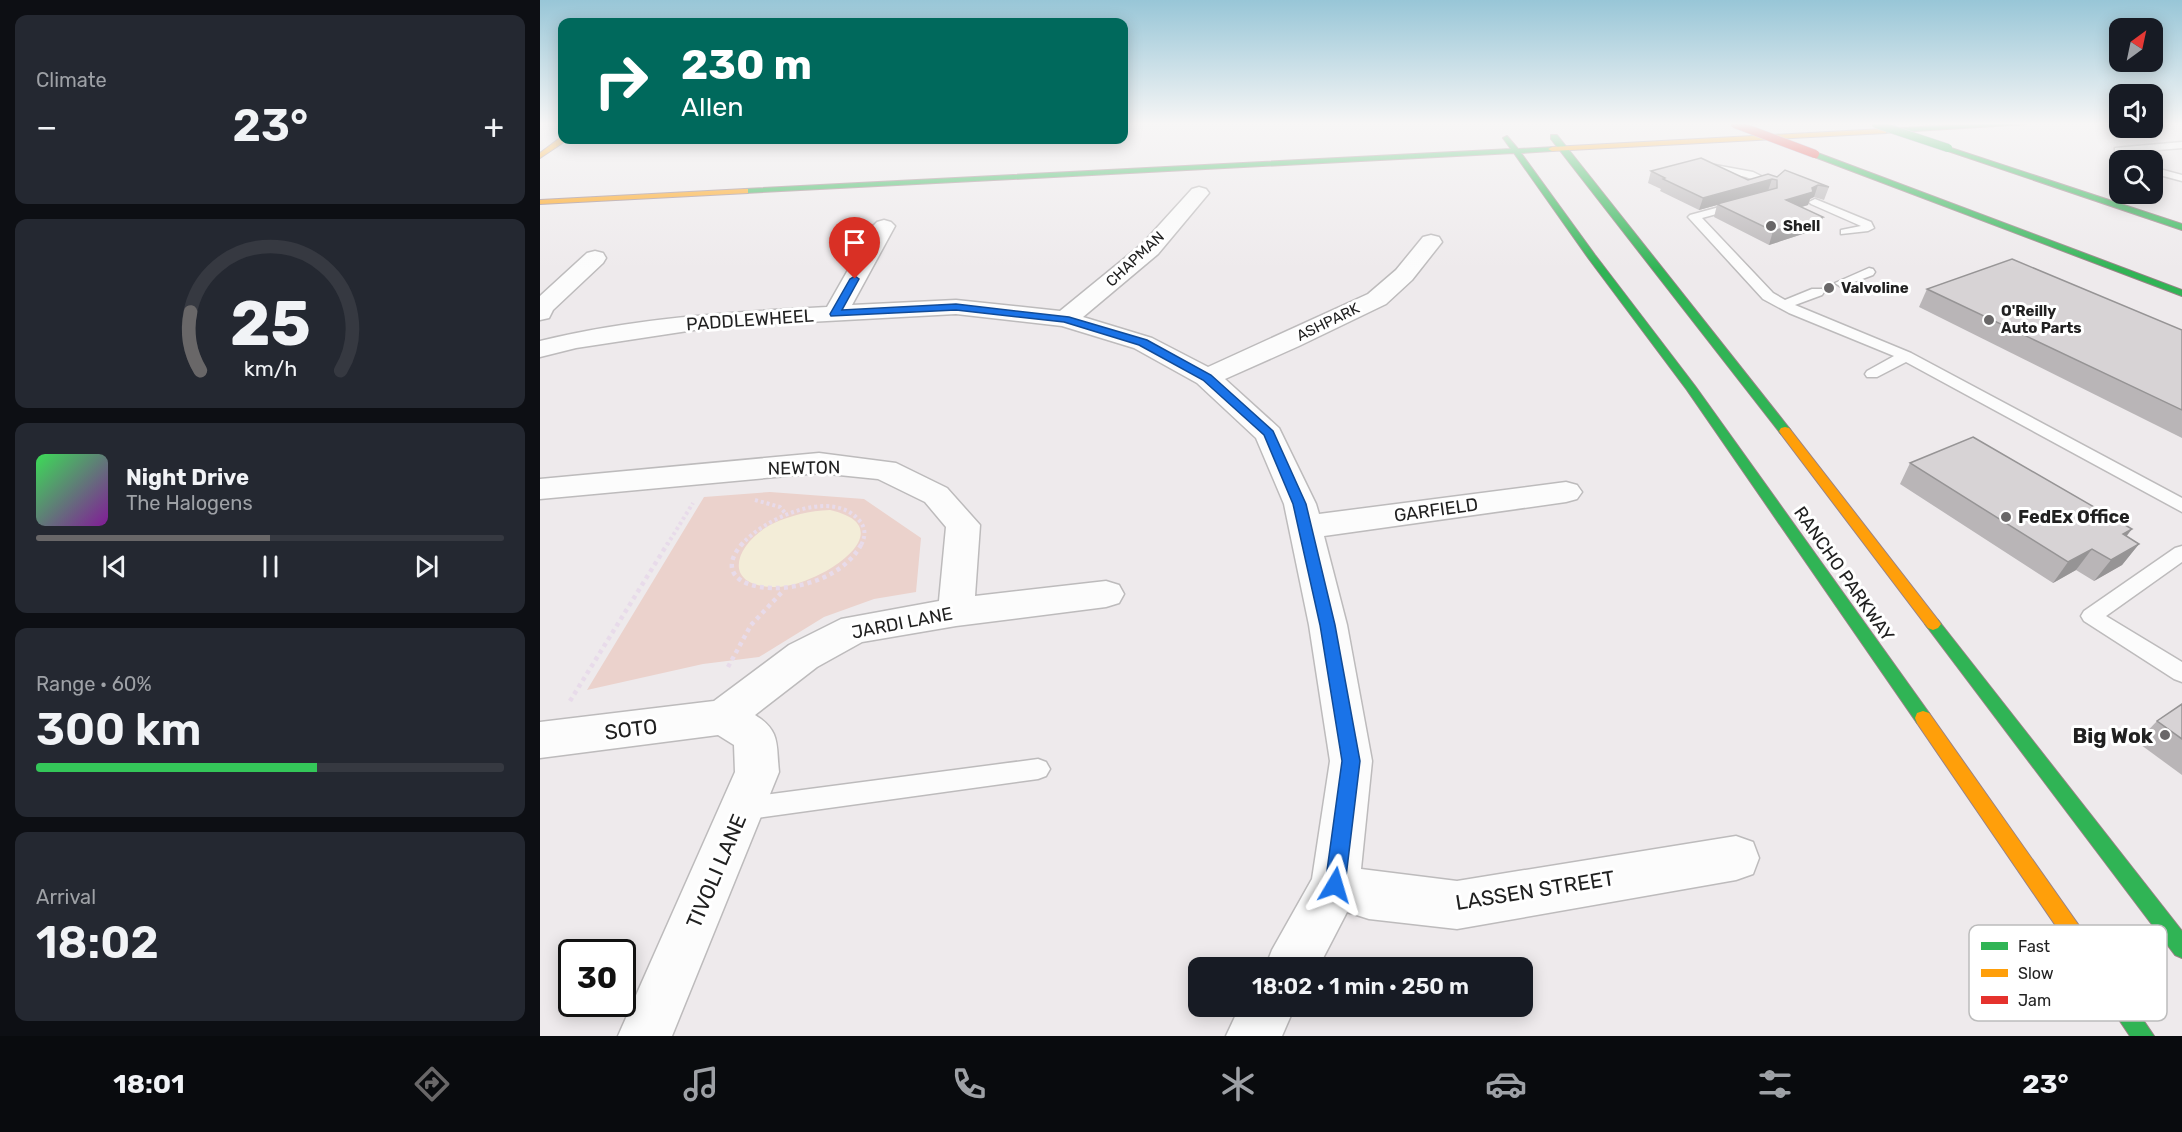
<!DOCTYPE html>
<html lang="en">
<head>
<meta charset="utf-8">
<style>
	body { margin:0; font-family:Rubik,sans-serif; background:#242831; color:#f1f3f6; height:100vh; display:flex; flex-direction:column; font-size:22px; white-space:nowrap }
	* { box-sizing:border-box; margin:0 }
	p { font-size:20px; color:#9ea1a6 }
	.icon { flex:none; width:33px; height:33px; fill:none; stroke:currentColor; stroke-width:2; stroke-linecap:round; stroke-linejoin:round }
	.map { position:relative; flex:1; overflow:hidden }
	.drawer { display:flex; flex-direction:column; gap:15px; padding:15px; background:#0d0f14; width:540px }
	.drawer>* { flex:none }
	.hud { position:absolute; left:18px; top:18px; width:570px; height:126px; border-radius:12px; box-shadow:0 3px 15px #0003; background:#00695c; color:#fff; overflow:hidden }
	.needle { width:39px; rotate:33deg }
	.fabs { position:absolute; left:1569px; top:18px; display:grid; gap:12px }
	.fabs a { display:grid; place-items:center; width:54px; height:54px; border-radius:12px; background:#171b24; box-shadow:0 3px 15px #0003; font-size:30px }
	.speed { position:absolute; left:18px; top:939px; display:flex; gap:12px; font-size:30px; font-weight:700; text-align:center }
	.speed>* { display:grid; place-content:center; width:78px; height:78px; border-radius:50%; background:#171b24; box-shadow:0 3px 15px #0003; line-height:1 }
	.speed .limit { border:3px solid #111; border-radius:9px; background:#fff; color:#111 }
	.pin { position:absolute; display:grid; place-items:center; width:51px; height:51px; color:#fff; margin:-62px -26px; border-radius:50% 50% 50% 0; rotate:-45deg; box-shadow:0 0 6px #0007 }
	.pin .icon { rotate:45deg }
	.me { position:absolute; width:66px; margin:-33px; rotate:7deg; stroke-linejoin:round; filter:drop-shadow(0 0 4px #0008) }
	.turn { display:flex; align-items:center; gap:21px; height:126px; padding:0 24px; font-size:27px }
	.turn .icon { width:78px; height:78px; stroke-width:2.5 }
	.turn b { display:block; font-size:42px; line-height:51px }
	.big { font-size:45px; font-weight:600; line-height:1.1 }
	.drawer .widget { flex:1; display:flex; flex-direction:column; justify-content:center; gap:9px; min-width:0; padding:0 21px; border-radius:12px; background:#242831 }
	.drawer .dial { align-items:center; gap:0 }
	.dial svg { height:156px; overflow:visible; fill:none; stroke:#363941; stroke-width:7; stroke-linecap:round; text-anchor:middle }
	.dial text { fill:#f1f3f6; stroke:none }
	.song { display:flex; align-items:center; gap:18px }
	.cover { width:72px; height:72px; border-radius:9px; background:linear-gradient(135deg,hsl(130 70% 55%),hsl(290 70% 35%)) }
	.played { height:6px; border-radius:3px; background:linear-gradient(90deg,#696768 50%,#363941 50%) }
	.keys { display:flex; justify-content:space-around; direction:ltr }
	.heat { display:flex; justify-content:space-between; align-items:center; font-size:33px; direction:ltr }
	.charge { height:9px; border-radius:4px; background:linear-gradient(90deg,#34c759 60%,#363941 0) }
	.trip { position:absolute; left:648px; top:957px; width:345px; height:60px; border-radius:12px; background:#171b24; box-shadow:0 3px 15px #0003; font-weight:600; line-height:60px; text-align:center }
	.dock { display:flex; height:96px; justify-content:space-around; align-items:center; background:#090b0e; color:#9ea1a6 }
	.dock .icon { width:42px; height:42px }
	.dock .selected { color:#696768 }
	.dock b { font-size:27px; color:#f1f3f6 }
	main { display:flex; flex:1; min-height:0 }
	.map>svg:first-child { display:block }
	.grass { fill:#ebd2cc }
	.park { fill:#f3edd8 }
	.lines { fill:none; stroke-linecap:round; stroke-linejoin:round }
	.lane-casing { stroke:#bdbbbc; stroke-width:3 }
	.street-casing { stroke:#bdbbbc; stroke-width:3 }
	.fast-casing { stroke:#998286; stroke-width:2 }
	.slow-casing { stroke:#998286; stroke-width:2 }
	.path-far1 { stroke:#e8dbea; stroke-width:4; stroke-dasharray:3 3; stroke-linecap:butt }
	.path { stroke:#e8dbea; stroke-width:4.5; stroke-dasharray:4 4; stroke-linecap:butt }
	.lane { fill:#fcfcfc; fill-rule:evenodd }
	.street { fill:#fcfcfc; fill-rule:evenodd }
	.fast { fill:#30b455; fill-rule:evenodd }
	.slow { fill:#ff9f0a; fill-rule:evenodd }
	.fast-bridge-casing { stroke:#afa1c1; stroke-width:9; stroke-linecap:butt }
	.jam-bridge-casing { stroke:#afa1c1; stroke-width:9; stroke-linecap:butt }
	.fast-bridge { stroke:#30b455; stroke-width:8 }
	.jam-bridge { stroke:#e5322d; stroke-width:8 }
	.wall { fill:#b9b5b7 }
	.shaded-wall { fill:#969495 }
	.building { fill:#d7d3d5; stroke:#969495; stroke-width:1.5 }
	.route { fill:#1a73e8; stroke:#114b97; stroke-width:1.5 }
	.poi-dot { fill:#696768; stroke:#fff; stroke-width:2 }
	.labels { text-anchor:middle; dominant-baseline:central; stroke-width:6; stroke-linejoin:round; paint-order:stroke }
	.far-poi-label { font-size:15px; font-weight:bold; fill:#212121; stroke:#fff; text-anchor:start }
	.far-street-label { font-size:15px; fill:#212121; stroke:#fff }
	.street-label { font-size:18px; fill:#212121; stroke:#fff }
	.poi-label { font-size:18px; font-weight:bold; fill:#212121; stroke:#fff; text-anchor:start }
	.near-street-label { font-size:21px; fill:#212121; stroke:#fff }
	.near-poi-label { font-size:21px; font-weight:bold; fill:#212121; stroke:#fff; text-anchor:end }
	.key { fill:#fff; stroke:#bcbcbc; stroke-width:1.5 }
	.key-label { font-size:16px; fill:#212121 }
</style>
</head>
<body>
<main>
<section class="drawer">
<div class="widget"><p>Climate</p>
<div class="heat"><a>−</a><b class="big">23°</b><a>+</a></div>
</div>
<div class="widget dial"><svg viewBox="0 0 100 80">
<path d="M14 69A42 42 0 1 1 86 69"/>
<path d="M14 69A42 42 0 0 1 9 39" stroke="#696768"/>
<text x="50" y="56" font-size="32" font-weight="700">25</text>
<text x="50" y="72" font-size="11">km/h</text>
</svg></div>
<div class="widget">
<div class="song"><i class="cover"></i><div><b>Night Drive</b><p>The Halogens</p></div></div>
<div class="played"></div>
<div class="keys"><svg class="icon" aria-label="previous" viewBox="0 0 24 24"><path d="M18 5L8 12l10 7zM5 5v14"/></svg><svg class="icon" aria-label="pause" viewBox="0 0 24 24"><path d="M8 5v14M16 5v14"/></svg><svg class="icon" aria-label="next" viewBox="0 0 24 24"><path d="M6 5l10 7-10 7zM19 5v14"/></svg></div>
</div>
<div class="widget"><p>Range · 60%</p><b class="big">300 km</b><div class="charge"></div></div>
<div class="widget"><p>Arrival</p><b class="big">18:02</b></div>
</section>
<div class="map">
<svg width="1642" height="1036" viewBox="0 0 1642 1036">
	<rect width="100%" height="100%" fill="#eeeaec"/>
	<polygon class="grass" points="230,492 324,499 381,538 376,592 334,599 284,617 219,657 163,664 47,690 164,497"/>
	<path class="park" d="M290,510C369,528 276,589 233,587C178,585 198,541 232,524C251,515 269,511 290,510Z"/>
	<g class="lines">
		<defs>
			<g id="lane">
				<polygon points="1642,142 1642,148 1583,153 1585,160 1580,160 1580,164 1575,161 1575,148"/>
				<polygon points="1175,165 1213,172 1237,184 1232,187 1206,177 1171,170 1171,166"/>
				<polygon points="1612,167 1642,175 1642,181 1612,173"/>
				<polygon points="1275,199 1331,222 1334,228 1328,231 1301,234 1301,230 1321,226 1271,204 1269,202"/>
				<polygon points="1198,202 1202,203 1202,207 1162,218 1233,293 1245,300 1272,289 1282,289 1284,292 1282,295 1255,305 1371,353 1642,498 1642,512 1366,362 1337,377 1327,377 1325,374 1327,371 1354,356 1249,313 1223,299 1148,217 1150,215"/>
				<polygon points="1329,268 1333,269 1335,272 1333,275 1301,287 1295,283"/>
				<polygon points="1642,546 1642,562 1566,616 1642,662 1642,682 1634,679 1544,621 1541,616 1544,611 1635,548"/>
				<polygon points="498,759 506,762 510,769 506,776 498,779 202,820 193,817 190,809 193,801 202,798"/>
			</g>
			<g id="street">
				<path d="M659,187L666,189L669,193L618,254L543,317L612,338L668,367L828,294L856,270L883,237L891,235L899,237L902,242L872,280L846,304L759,346L685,379L739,428L776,504L779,514L1026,482L1037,485L1042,492L1037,499L1026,502L784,536L807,625L832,761L821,869L917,881L1196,836L1213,842L1219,858L1213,874L1196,880L917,929L829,919L807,912L778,968H725L732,950L772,879L790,761L769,625L744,504L716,438L657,383L594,348L522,326L416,314L174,327L36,348L0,357V341C94,318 191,312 287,307L333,226L337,222L344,220L351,222L355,226L312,305L416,300L520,311L602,244L652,189Z"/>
				<polygon points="55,251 63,253 66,258 63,263 13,310 9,318 0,320 0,296 47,253"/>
				<path d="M279,453L356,463L407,488L440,525L435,596L566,581L579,585L584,594L579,603L566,607L416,626L322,642L277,667L215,715C241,731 236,745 239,772L132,1036H78L195,772L194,745L178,735L0,758V722L174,701L249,645L301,619L399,601L406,527L385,502L338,479L279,473L0,499V479Z"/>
				<polygon points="700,1006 755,1006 742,1036 686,1036"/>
			</g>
			<g id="fast">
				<polygon points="1435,124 1487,124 1343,133 1339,131 1343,129"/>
				<polygon points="1011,135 1017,135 1249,428 1251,431 1249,434 1241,434 1011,139"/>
				<polygon points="967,136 978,149 1015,147 1016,149 1012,151 981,153 1055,255 1155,386 1389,713 1391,718 1389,723 1383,725 1377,723 1147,390 1049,259 974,153 205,193 201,191 205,189 971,149 963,138"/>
				<polygon points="1405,146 1642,224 1642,230 1405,150"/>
				<polygon points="1275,152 1642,290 1642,296 1272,156 1271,154"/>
				<polygon points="1393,618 1398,620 1642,931 1642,958 1635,955 1388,628 1385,624 1388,620"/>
				<polygon points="1540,934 1547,937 1614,1036 1590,1036 1533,951 1530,944 1533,937"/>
			</g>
			<g id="slow">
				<polygon points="1343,129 1346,129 1346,133 1012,151 1008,149 1012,147"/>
				<polygon points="20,138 27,140 0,158 0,153"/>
				<polygon points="205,189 208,189 208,193 0,204 0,200"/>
				<polygon points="1245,427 1249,428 1398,620 1401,624 1398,628 1393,630 1388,628 1241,434 1239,431 1241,428"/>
				<polygon points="1383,711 1389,713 1547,937 1550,944 1547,951 1540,954 1533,951 1377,723 1375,718 1377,713"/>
			</g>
		</defs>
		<use href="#lane" class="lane-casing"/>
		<use href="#street" class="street-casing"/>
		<use href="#fast" class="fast-casing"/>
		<use href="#slow" class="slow-casing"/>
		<g class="path-far1">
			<polyline points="215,500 240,507 246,514"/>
			<polyline points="127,545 153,503"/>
			<path d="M201,545C224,519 289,488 318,519C326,527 326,536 321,545"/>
		</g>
		<g class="path">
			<path d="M203,543C152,599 290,607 322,543"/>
			<polyline points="188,667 211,625 244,590"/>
			<polyline points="30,701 128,543"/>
		</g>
		<use href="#lane" class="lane"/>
		<use href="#street" class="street"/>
		<use href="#fast" class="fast"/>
		<use href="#slow" class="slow"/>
		<defs>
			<polyline id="fast-bridge" points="1336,124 1408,148"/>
			<polyline id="jam-bridge" points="1195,124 1275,154"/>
		</defs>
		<use href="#fast-bridge" class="fast-bridge-casing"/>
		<use href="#jam-bridge" class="jam-bridge-casing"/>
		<use href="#fast-bridge" class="fast-bridge"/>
		<use href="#jam-bridge" class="jam-bridge"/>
	</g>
	<g class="wall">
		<polygon points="1111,171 1208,180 1237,177 1289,187 1284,200 1274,197 1270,199 1268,205 1261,207 1283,217 1278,229 1229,245 1174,217 1177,205 1159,210 1120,191 1121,189 1108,183"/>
		<polygon points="1387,289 1642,330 1642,438 1379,307"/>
		<polygon points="1370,463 1587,536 1599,544 1582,565 1554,581 1536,570 1513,583 1360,484"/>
		<polygon points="1642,704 1642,775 1597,742 1617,721"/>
	</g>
	<g class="shaded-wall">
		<polygon points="1232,179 1228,191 1159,210 1163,198"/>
		<polygon points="1278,185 1274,197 1270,199 1268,205 1242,213 1246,200"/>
		<polygon points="1283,217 1278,229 1229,245 1233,231"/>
		<polygon points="1592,529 1576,550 1583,534"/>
		<polygon points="1599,544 1582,565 1554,581 1571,560"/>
		<polygon points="1552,549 1536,570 1513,583 1528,562"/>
	</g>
	<g class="building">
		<polygon points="1161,158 1208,180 1228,174 1237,177 1245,170 1289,187 1278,185 1272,188 1273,192 1246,200 1283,217 1233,231 1177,204 1237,188 1237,180 1232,179 1163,198 1123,179 1125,178 1111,171"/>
		<polygon points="1472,259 1642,330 1642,410 1387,289"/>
		<polygon points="1433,437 1592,529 1583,534 1599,544 1571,560 1552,549 1528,562 1370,463"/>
		<polygon points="1642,704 1642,739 1617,721"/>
	</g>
	<linearGradient id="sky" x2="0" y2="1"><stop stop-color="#98c6d7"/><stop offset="0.46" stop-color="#f7f6f6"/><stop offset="1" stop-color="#f7f6f6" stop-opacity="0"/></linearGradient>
	<rect width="1642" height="269" fill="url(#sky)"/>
	<polygon class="route" points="315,276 319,279 302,310 416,304 529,317 607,340 671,375 733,431 766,504 795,625 820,761 805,885 802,891 795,894 788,891 785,885 802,761 780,625 753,504 724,435 663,380 599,345 524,322 416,310 291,316 290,314 310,279"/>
	<g class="poi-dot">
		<circle cx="1231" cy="226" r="6"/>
		<circle cx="1289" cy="288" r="6"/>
		<circle cx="1449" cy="320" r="6"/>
		<circle cx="1466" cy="517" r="6"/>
		<circle cx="1625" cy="735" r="6"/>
	</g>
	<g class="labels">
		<g class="far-poi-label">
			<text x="1243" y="226">Shell</text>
			<text x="1301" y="288">Valvoline</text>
			<text x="1461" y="311">O'Reilly<tspan x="1461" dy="17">Auto Parts</tspan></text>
		</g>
		<g class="far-street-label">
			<text transform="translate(595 259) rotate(-43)">CHAPMAN</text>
			<text transform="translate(788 322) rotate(-26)">ASHPARK</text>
		</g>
		<g class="street-label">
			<text transform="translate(210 320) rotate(-4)">PADDLEWHEEL</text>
			<text transform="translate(264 468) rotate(-1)">NEWTON</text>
			<text transform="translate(896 510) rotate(-8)">GARFIELD</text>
			<text transform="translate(1304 574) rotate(55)">RANCHO PARKWAY</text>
			<text transform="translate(362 623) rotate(-11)">JARDI LANE</text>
		</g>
		<g class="poi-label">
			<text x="1478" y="517">FedEx Office</text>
		</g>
		<g class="near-street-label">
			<text transform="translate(91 729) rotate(-7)">SOTO</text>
			<text transform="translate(176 871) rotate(-67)">TIVOLI LANE</text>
			<text transform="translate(995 890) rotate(-9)">LASSEN STREET</text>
		</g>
		<g class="near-poi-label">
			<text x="1613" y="735">Big Wok</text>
		</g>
	</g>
	<rect x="1429" y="925" width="198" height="96" rx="9" class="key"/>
	<rect x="1441" y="942" width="27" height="8" fill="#30b455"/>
	<rect x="1441" y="969" width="27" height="8" fill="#ff9f0a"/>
	<rect x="1441" y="996" width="27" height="8" fill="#e5322d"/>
	<g class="key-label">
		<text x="1478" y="952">Fast</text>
		<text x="1478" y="979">Slow</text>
		<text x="1478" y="1006">Jam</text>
	</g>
</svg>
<div class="fabs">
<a><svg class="needle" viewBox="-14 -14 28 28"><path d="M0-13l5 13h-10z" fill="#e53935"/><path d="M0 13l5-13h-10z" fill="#9ea1a6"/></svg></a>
<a><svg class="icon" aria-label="sound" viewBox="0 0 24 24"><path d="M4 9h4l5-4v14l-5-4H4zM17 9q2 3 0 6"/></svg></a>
<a><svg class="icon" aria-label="search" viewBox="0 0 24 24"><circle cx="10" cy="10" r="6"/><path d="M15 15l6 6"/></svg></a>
</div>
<div class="speed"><div class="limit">30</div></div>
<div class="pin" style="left:315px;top:279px;background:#d93025"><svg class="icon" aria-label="arrive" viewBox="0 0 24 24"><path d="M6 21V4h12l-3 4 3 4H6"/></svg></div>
<svg class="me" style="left:795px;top:885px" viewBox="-20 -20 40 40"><path d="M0-17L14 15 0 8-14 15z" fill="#1a73e8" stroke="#fff" stroke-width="4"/></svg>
<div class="trip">18:02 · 1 min · 250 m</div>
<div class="hud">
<div class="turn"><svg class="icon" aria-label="right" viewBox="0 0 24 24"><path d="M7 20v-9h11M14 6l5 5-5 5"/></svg><div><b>230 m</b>Allen</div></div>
</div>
</div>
</main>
<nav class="dock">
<b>18:01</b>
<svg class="icon selected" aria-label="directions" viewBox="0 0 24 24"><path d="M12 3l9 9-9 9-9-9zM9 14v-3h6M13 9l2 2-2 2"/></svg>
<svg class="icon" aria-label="music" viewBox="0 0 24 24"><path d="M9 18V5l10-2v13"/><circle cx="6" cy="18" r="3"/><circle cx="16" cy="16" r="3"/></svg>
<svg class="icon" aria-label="phone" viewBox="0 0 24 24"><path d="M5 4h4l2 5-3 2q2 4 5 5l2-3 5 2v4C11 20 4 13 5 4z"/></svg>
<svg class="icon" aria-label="climate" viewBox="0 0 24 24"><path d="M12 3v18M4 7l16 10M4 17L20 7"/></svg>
<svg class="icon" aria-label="car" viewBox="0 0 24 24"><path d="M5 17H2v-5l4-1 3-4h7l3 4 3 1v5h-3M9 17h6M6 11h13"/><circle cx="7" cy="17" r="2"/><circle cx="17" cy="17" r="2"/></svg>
<svg class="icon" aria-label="filters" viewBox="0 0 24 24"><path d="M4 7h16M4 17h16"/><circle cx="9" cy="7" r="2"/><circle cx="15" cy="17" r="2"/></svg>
<b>23°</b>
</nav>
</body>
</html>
